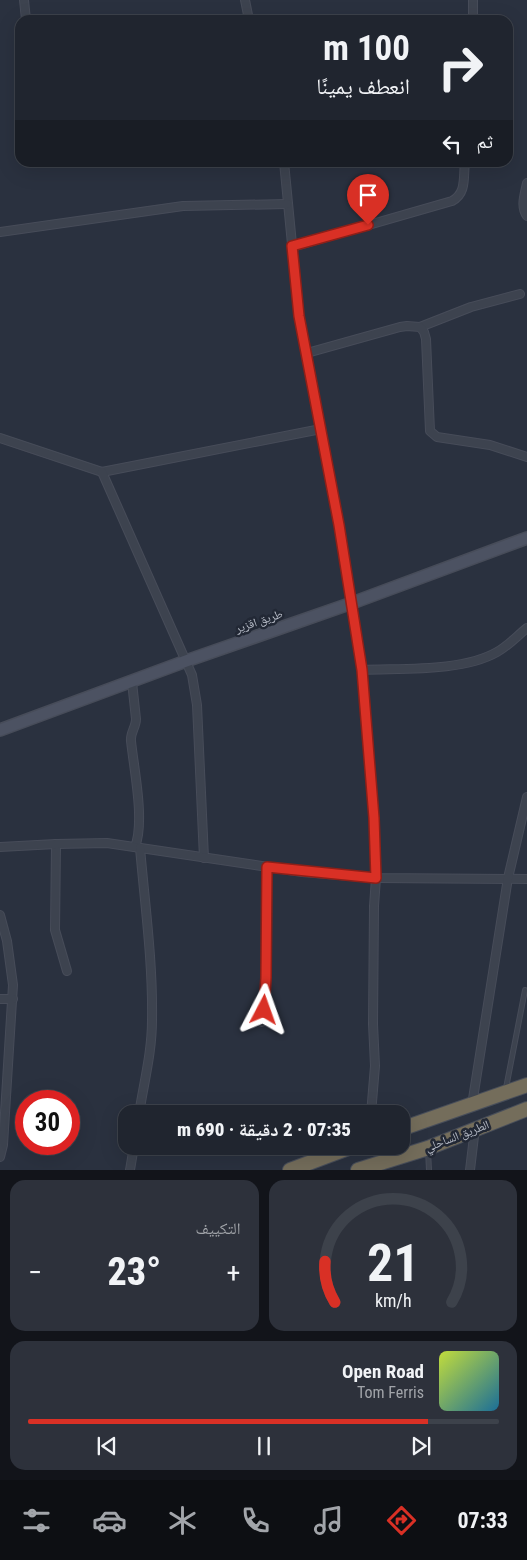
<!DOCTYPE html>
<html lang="ar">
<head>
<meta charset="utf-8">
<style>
	body { margin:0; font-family:"Roboto Condensed","Noto Naskh Arabic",sans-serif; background:#2d313b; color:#f1f3f6; direction:rtl; height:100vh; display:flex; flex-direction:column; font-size:19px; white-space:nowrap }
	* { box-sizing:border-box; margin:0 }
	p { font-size:16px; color:#a2a5aa }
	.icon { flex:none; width:28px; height:28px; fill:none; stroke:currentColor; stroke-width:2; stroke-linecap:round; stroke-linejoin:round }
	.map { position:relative; height:1170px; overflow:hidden; direction:ltr }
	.drawer { display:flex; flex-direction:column; gap:10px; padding:10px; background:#12141a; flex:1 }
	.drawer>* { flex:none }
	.banner { position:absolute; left:15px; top:15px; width:498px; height:152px; border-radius:15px; box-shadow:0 5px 20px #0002,0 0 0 1px #3d424b; direction:rtl; background:#20252f; color:#f1f3f6; overflow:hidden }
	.speed { position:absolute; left:15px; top:1090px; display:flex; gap:10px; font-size:25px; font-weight:700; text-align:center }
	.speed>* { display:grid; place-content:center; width:65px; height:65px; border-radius:50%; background:#20252f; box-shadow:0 5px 20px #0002,0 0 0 1px #3d424b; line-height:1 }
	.speed .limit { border:8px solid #d22; background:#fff; color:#111 }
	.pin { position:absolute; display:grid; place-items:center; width:42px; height:42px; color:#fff; margin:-51px -21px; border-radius:50% 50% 50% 0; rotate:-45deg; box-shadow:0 0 5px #0007 }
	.pin .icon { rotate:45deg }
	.me { position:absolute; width:55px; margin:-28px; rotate:4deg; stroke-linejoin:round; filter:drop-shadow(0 0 4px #0008) }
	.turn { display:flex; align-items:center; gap:18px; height:105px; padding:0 20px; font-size:22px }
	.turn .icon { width:65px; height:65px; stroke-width:2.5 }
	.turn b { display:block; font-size:35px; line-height:42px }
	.then { display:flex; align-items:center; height:48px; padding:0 20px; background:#0003; gap:10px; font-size:19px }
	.big { font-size:38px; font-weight:800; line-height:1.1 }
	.drawer .widget { flex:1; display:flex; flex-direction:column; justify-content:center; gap:8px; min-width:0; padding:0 18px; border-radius:15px; background:#2d313b }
	.drawer .dial { align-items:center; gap:0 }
	.dial svg { height:130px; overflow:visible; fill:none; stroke:#3d424b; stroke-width:7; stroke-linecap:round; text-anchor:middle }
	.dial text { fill:#f1f3f6; stroke:none }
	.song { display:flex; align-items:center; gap:15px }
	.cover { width:60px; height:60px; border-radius:8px; background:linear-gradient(135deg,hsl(70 70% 55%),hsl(200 70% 35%)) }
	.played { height:5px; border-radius:2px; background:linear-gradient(90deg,#d93025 85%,#3d424b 85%) }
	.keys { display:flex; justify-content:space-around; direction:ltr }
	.heat { display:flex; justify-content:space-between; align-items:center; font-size:28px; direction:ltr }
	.drawer .tiles { flex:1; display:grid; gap:10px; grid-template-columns:1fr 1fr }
	.widget:last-child { grid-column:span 2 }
	.trip { position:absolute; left:118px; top:1105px; width:292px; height:50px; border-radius:15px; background:#20252f; box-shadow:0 5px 20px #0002,0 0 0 1px #3d424b; font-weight:800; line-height:50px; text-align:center; direction:rtl }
	.tab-bar { display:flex; height:80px; justify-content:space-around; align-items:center; background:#0d0f13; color:#a2a5aa }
	.tab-bar .icon { width:35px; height:35px }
	.tab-bar .on { color:#d93025 }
	.tab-bar b { font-size:22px; color:#f1f3f6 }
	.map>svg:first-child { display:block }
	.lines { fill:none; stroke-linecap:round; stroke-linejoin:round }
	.lane-casing { stroke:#474c59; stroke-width:6 }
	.street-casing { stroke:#474c59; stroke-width:10 }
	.secondary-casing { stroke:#474c59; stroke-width:14 }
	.highway-casing { stroke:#484e5a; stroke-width:16 }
	.lane { stroke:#3d434f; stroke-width:4 }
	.street { stroke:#3d434f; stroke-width:8 }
	.secondary { stroke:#4c5262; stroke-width:11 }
	.highway { stroke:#746d5b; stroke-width:14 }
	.route-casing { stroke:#8d1f18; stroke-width:12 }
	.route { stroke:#d93025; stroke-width:9 }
	.labels { text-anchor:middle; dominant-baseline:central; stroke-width:5; stroke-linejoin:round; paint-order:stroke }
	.street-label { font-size:12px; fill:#babfca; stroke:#222835 }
</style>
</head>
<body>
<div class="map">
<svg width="527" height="1170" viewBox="0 0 527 1170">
	<rect width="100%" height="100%" fill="#2a313f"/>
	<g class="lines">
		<defs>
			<g id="lane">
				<polyline points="506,1088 525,990"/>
				<polyline points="428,1150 429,1170"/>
			</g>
			<g id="street">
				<polyline points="24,0 26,20"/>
				<polyline points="245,0 249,20"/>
				<polyline points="473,20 473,0"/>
				<polyline points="284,162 299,316 339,525 362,670 374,817 376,878 374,906 373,1024 375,1066 371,1114"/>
				<path d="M527,183C525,194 520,206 527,216"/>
				<polyline points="0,232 183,206 287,204"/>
				<path d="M292,247L452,201C467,193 463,177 465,162"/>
				<polyline points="420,327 471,307 520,294"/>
				<polyline points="307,353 400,327 407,326 420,327 424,332 426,339 430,431 437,437 490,445 527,457"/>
				<polyline points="0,438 102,472 321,429"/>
				<polyline points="102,472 192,675 197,705 204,858"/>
				<path d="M362,670C402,668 462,672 497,652C508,646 517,636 527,628"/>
				<path d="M132,682L136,719C136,727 130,733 131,741C134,770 145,821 135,847"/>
				<polyline points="56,844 55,930 67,971"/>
				<polyline points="0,847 56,844 107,843 302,872 376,878 527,879"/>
				<polyline points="0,915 7,941 13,985 3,1145 0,1157"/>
				<polyline points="0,999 13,999"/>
				<polyline points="262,1022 266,978 267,867"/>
				<polyline points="472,1105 508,878 527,797"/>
				<path d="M139,1114C144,1082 152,1052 152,1020C153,963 145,905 140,848"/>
				<polyline points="130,1170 134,1146"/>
				<polyline points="470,1170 475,1128"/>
			</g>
			<polyline id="secondary" points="0,730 186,661 352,603 527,538"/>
			<g id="highway">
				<polyline points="401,1129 527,1085"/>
				<polyline points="290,1170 354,1146"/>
				<polyline points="358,1170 428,1148 527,1109"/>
			</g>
		</defs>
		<use href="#lane" class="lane-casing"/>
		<use href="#street" class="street-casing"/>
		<use href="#secondary" class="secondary-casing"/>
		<use href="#highway" class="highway-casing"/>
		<use href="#lane" class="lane"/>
		<use href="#street" class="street"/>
		<use href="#secondary" class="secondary"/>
		<use href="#highway" class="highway"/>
	</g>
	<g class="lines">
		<defs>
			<polyline id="route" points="264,1010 266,978 267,867 376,878 374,818 362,670 339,525 299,316 292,246 368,225"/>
		</defs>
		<use href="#route" class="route-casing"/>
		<use href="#route" class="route"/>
	</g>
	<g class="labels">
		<g class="street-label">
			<text transform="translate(259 621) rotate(-19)">طريق اقزير</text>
			<text transform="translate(457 1136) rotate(-21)">الطريق الساحلي</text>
		</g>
	</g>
</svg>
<div class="speed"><div class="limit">30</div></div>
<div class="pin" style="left:368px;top:225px;background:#d93025"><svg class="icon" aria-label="arrive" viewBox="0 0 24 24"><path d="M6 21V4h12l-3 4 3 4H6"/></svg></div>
<svg class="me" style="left:264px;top:1010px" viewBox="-20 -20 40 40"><path d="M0-17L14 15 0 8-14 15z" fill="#d93025" stroke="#fff" stroke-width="4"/></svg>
<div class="trip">07:35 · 2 دقيقة · 690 m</div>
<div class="banner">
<div class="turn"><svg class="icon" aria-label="right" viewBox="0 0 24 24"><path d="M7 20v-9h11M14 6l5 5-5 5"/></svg><div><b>100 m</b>انعطف يمينًا</div></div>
<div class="then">ثم<svg class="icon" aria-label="left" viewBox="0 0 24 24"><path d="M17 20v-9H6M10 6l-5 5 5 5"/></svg></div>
</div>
</div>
<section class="drawer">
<div class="tiles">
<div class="widget dial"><svg viewBox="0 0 100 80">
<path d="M14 69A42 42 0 1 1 86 69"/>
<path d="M14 69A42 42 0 0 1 8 44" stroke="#d93025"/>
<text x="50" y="56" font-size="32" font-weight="700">21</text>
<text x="50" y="72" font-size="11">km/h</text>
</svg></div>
<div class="widget"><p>التكييف</p>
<div class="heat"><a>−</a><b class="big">23°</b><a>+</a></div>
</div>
<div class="widget">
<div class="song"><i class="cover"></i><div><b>Open Road</b><p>Tom Ferris</p></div></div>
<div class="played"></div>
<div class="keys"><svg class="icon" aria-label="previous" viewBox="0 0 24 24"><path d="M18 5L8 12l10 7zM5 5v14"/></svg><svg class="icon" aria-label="pause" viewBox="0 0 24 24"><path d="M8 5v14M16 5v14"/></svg><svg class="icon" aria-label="next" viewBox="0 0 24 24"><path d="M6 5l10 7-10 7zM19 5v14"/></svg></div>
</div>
</div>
</section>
<nav class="tab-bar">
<b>07:33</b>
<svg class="icon on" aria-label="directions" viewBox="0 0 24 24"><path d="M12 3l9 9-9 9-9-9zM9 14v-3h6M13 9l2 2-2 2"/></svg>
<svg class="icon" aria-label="music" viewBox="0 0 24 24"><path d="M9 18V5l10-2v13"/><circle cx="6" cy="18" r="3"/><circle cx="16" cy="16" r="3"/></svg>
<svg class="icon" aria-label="phone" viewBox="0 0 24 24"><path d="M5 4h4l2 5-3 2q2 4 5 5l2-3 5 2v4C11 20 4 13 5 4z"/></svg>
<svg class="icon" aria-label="climate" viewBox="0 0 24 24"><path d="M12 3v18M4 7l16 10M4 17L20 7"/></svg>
<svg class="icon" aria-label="car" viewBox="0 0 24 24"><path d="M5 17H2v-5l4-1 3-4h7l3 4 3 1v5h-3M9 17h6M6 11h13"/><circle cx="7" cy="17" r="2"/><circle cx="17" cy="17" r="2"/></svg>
<svg class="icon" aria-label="filters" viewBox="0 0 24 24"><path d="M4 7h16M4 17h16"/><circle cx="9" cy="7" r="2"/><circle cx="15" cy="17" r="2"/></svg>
</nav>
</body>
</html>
